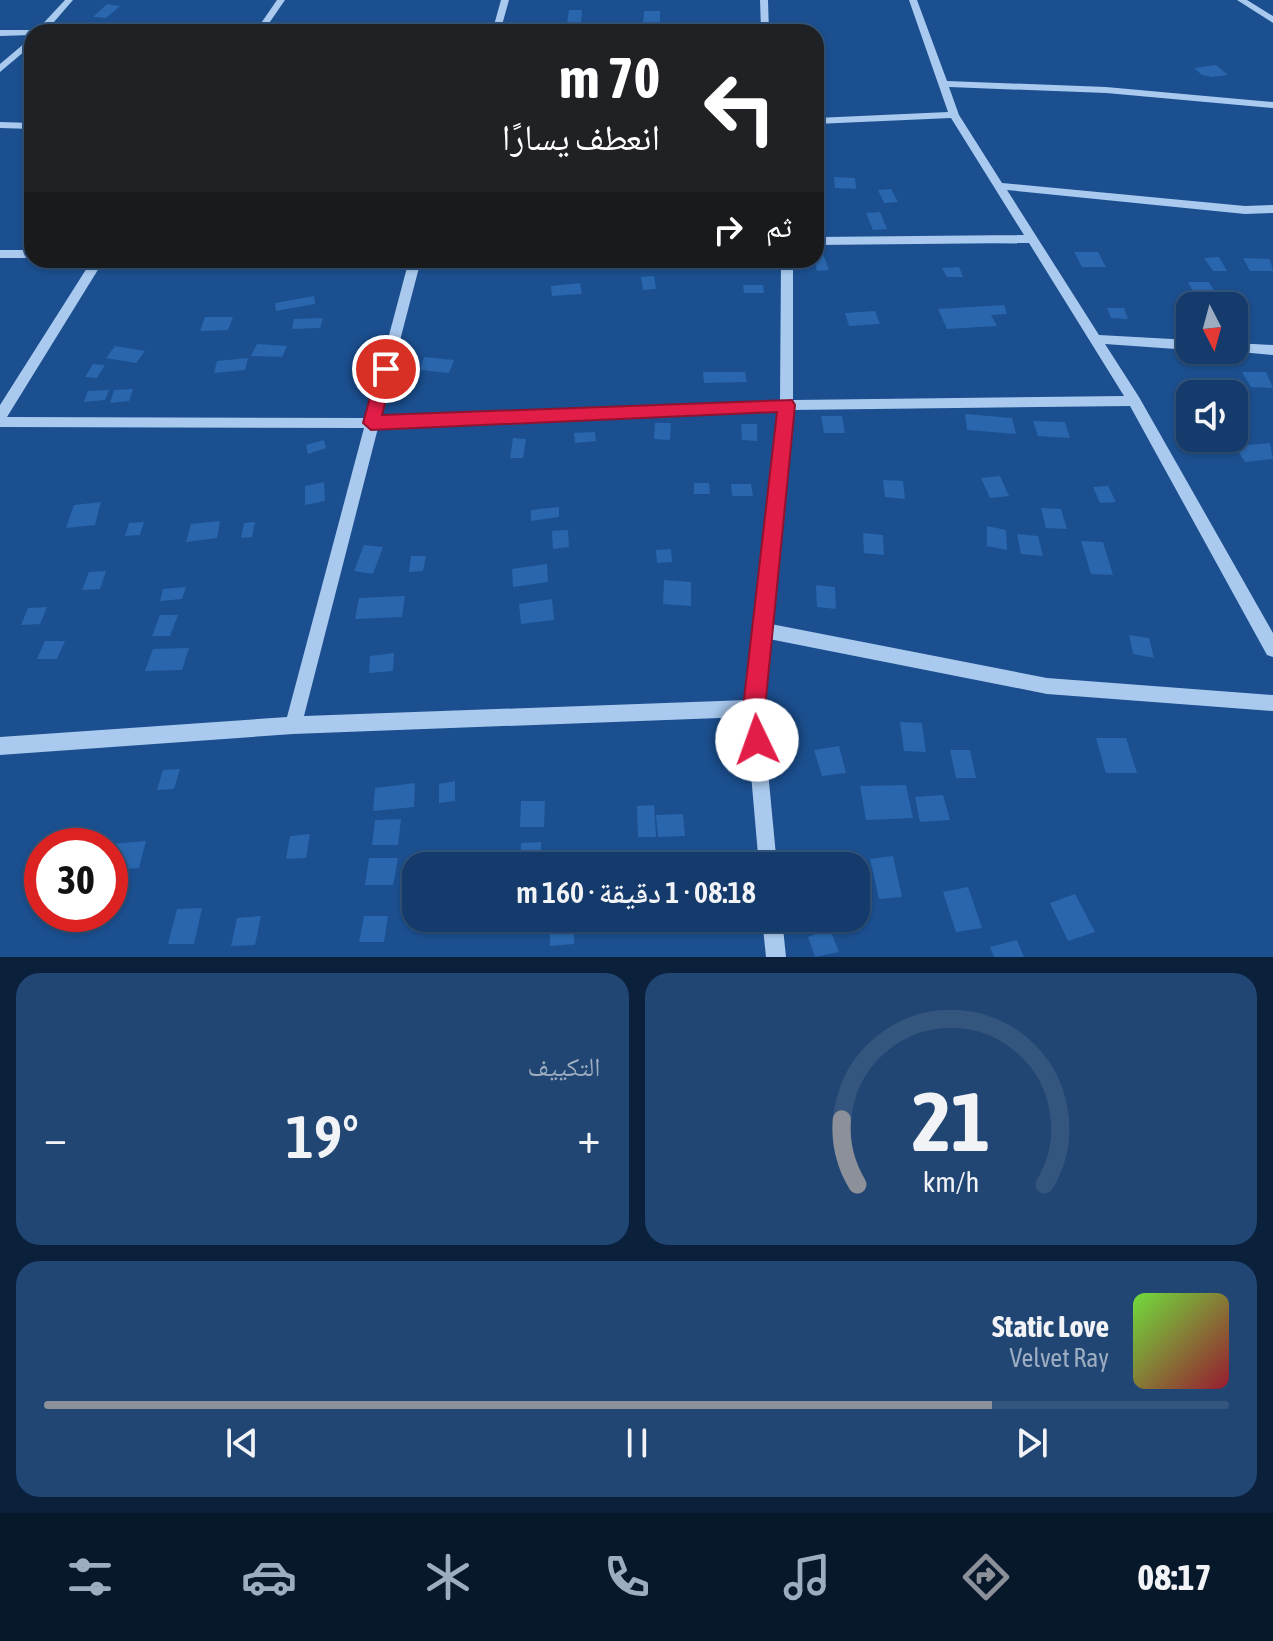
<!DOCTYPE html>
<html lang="ar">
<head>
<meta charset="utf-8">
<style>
	body { margin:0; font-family:"Asap Condensed","Noto Naskh Arabic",sans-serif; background:#214673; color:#f1f3f6; direction:rtl; height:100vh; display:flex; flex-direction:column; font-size:30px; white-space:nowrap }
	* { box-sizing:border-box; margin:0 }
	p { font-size:26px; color:#9dadc1 }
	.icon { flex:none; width:44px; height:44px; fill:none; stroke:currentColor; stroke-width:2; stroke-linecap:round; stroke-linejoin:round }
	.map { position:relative; height:957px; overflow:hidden; direction:ltr }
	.drawer { display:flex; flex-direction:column; gap:16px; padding:16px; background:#0b203b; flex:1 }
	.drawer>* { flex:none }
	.guide { position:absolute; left:24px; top:24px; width:800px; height:244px; border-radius:24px; box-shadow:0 2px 6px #0004,0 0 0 2px #33557e; direction:rtl; background:#202124; color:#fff; overflow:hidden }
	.needle { width:52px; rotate:174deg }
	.fabs { position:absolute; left:1176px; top:292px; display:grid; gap:16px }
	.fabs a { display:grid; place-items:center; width:72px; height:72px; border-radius:16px; background:#143b6b; box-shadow:0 2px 6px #0004,0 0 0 2px #33557e; font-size:40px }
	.speed { position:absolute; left:24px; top:828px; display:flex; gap:16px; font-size:40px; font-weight:700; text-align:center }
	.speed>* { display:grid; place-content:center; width:104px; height:104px; border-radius:50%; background:#143b6b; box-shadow:0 2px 6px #0004,0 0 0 2px #33557e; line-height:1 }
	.speed .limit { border:12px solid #d22; background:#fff; color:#111 }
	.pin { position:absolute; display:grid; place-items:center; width:68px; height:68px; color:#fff; margin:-34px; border:4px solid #fff; border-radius:50%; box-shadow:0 2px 8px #0007 }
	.me { position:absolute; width:88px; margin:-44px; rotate:357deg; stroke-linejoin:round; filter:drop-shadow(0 0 6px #0008) }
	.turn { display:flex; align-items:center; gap:28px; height:168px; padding:0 32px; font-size:36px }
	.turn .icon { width:104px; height:104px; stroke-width:2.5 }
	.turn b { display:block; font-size:56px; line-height:68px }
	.then { display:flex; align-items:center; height:76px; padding:0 32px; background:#0003; gap:16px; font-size:30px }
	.big { font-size:60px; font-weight:600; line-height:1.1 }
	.drawer .widget { flex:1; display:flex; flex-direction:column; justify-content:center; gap:12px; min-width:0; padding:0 28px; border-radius:24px; background:#214673 }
	.drawer .dial { align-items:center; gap:0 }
	.dial svg { height:208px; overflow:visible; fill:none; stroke:#33557e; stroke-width:7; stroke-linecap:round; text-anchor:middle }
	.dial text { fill:#f1f3f6; stroke:none }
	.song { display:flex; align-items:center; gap:24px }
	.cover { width:96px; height:96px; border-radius:12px; background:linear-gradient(135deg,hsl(100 70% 55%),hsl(350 70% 35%)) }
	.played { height:8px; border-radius:4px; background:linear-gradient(90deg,#8c9099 80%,#33557e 80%) }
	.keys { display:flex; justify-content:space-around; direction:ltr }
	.heat { display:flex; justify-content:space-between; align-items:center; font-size:44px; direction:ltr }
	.drawer .tiles { flex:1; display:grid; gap:16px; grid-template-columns:1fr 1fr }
	.widget:last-child { grid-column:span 2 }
	.trip { position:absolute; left:402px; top:852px; width:468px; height:80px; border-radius:24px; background:#143b6b; box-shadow:0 2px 6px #0004,0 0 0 2px #33557e; font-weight:600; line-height:80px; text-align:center; direction:rtl }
	.tabs { display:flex; height:128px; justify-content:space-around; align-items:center; background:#08182b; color:#9dadc1 }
	.tabs .icon { width:56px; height:56px }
	.tabs .selected { color:#8c9099 }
	.tabs b { font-size:36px; color:#f1f3f6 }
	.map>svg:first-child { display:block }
	.building { fill:#2a66ad }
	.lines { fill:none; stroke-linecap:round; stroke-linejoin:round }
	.minor { fill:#a9c9ee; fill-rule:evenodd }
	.route { fill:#e11d48; stroke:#92132f; stroke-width:2 }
</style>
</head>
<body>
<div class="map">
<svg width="1273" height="957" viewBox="0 0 1273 957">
	<rect width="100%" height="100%" fill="#1b4f8f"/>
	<g class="building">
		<polygon points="107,4 120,6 106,18 93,17"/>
		<polygon points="569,10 582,10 581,24 567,24"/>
		<polygon points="644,11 660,11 660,23 643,23"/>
		<polygon points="1216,65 1228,75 1212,77 1202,75 1194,68"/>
		<polygon points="834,177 855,178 856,189 835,188"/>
		<polygon points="891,189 898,202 884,203 878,190"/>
		<polygon points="880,212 887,229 873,230 866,213"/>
		<polygon points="1074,252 1098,252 1106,267 1082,267"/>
		<polygon points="816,254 823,254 829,270 817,271 814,260"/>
		<polygon points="1219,257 1227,271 1213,271 1204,258"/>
		<polygon points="1243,258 1270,259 1273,271 1250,271"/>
		<polygon points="959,267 963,277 947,277 942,268"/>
		<polygon points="654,276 656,289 643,290 641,277"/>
		<polygon points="1188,282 1209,282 1217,296 1195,295"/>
		<polygon points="580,283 582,294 552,296 551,286"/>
		<polygon points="743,285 763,285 764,293 744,293"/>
		<polygon points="314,296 315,304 276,311 275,303"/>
		<polygon points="1004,305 1007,314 991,315 997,326 947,329 938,309"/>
		<polygon points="1107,308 1124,308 1128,319 1111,318"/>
		<polygon points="875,311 880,324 849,326 845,313"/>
		<polygon points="205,317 233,317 228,330 200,331"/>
		<polygon points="323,318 320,328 292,329 294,319"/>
		<polygon points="257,344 287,346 282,357 251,356"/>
		<polygon points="115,346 145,351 136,363 106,358"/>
		<polygon points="424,357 454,360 449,373 420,370"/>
		<polygon points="248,358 245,370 214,373 217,361"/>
		<polygon points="93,364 105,365 97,378 85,377"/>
		<polygon points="703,372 745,372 747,382 704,383"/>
		<polygon points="1242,372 1266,372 1273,388 1251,387"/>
		<polygon points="133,389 129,401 110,403 114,390"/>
		<polygon points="109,390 105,400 84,402 88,391"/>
		<polygon points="965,414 1012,418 1016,434 967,430"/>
		<polygon points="821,416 842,416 845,433 824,433"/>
		<polygon points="1033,421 1065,422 1070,438 1038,436"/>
		<polygon points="655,423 671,423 670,440 654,439"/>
		<polygon points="741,424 757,424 757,441 742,440"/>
		<polygon points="595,432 596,441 575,443 574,433"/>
		<polygon points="513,438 526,439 523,458 510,458"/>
		<polygon points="324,440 326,448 308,454 306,445"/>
		<polygon points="1270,443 1273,459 1245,462 1235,446"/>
		<polygon points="1000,476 1009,496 990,498 981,478"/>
		<polygon points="883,480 903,481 905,499 885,497"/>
		<polygon points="324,482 325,501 305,505 305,486"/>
		<polygon points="694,483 709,483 710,494 694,494"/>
		<polygon points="731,484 751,484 753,496 732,496"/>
		<polygon points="1108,486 1116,502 1100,503 1093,487"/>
		<polygon points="101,502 95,525 66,528 74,505"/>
		<polygon points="559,507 559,517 531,521 531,510"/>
		<polygon points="1041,508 1061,509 1067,529 1046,528"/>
		<polygon points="220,521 217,538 186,542 191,524"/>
		<polygon points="144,522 140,535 125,536 129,523"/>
		<polygon points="255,522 252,537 241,538 244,523"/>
		<polygon points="987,526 1006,530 1007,550 987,546"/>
		<polygon points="568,530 569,547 553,549 552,531"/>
		<polygon points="863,533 883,535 884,555 864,553"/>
		<polygon points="1017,534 1038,536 1043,556 1021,554"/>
		<polygon points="1081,541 1103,542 1113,575 1091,574"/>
		<polygon points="364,545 383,547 373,574 354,571"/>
		<polygon points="671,549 672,562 657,563 656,550"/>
		<polygon points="411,556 426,556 423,571 409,572"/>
		<polygon points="547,564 548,582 513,587 512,569"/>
		<polygon points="106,571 100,589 82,590 89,572"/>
		<polygon points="664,580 691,582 691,606 663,604"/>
		<polygon points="816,585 835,587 836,609 817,607"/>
		<polygon points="186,587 182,599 160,601 163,589"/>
		<polygon points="405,596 402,617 355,619 359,598"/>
		<polygon points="552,599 554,620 521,624 519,604"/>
		<polygon points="47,607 40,624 21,625 28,608"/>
		<polygon points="160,615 178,615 170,636 152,636"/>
		<polygon points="1129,635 1149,638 1154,658 1133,654"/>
		<polygon points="45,641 65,641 57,659 37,659"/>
		<polygon points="189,648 182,670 145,671 153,649"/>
		<polygon points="394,653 393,671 369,673 370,656"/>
		<polygon points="900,722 922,723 926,752 904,751"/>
		<polygon points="1096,738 1126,738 1137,773 1106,773"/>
		<polygon points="839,746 846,773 822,776 814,750"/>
		<polygon points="950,750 970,750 976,778 956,778"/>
		<polygon points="180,769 174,789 157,790 163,770"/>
		<polygon points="455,781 455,801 439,803 439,784"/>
		<polygon points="415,783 414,807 373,811 375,788"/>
		<polygon points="906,785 913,818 866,820 860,786"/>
		<polygon points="943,795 950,820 920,822 915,797"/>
		<polygon points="521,801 545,801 544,827 520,827"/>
		<polygon points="654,805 656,837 638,837 637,806"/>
		<polygon points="683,814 685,836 658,837 656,815"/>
		<polygon points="401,819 398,845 372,845 375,820"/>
		<polygon points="310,834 306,858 286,859 290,836"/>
		<polygon points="146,841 139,868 110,870 110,844"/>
		<polygon points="541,842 541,865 520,866 521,843"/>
		<polygon points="893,856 902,897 879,899 870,859"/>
		<polygon points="369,858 398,858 393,885 365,885"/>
		<polygon points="968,887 982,928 956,932 943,892"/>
		<polygon points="1075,894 1095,932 1068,941 1050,903"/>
		<polygon points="202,908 194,944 168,944 177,909"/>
		<polygon points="261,916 255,945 231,946 237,918"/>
		<polygon points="364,916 388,916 384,942 359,942"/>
		<polygon points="550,918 574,918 574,944 550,946"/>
		<polygon points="830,929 839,952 815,957 808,937"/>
		<polygon points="1017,940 1024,957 994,957 990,947"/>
	</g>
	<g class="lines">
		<g class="minor">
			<polygon points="65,0 73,0 47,30 60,29 64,32 32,32 32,35 0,36 0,30 37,30"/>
			<polygon points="277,0 285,0 263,32 255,32"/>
			<polygon points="501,0 509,0 500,32 492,32"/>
			<polygon points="760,0 768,0 769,32 714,32 718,29 761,29"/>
			<path d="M909,0H917L947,81L1106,87L1273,102V108L1106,93L949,87L959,115L1002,183L1245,206L1273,205V213L1245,214L1007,190L1099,335L1190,340V350L1105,344L1139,397L1273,633V657L1267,655L1130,406L792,410L771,624L1047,678L1273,695V711L1047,694L769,639L762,708L777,866H759L746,717L293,734L0,755V737L287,717L364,428L0,427V405L92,260H104L7,417L367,418L409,260H421L380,417L780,400L781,260H793V400L1124,396L1029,243L816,245V237L1024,235L951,118L816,124V118L948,112ZM779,411L747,700L304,716L378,428Z"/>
			<polygon points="1237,0 1247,0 1273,16 1273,23"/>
			<polygon points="32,37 32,45 0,72 0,64"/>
			<polygon points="0,122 32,123 32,129 0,128"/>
			<rect x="0" y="250" width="32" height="8"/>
			<polygon points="1234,343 1273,345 1273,355 1230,351 1234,350"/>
			<polygon points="762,918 782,918 786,957 766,957"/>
		</g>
	</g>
	<polygon class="route" points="386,362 394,369 382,415 792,400 795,405 765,708 768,740 765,748 757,751 749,748 743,708 777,412 371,430 363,423 378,369"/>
</svg>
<div class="fabs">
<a><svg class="needle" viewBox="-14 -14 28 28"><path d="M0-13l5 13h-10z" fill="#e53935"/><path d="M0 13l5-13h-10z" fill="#9dadc1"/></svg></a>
<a><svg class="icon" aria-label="sound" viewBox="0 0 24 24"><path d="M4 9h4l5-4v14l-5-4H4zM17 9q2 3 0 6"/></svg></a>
</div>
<div class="speed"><div class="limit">30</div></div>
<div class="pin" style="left:386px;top:369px;background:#d93025"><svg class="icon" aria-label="arrive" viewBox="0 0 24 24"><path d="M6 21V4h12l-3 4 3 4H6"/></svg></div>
<svg class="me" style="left:757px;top:740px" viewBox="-20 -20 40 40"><circle r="19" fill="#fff"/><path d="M0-13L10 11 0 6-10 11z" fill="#e11d48"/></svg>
<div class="trip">08:18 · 1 دقيقة · 160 m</div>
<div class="guide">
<div class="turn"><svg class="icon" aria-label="left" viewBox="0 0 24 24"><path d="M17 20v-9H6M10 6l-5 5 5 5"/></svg><div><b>70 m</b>انعطف يسارًا</div></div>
<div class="then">ثم<svg class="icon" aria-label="right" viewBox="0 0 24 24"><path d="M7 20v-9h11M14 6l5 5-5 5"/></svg></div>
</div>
</div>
<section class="drawer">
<div class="tiles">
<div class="widget dial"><svg viewBox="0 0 100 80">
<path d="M14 69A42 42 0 1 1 86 69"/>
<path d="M14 69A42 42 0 0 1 8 44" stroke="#8c9099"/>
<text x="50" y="56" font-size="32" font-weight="700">21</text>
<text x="50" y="72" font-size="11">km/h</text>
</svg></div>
<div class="widget"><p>التكييف</p>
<div class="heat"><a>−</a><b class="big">19°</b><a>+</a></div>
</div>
<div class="widget">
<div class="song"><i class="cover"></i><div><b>Static Love</b><p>Velvet Ray</p></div></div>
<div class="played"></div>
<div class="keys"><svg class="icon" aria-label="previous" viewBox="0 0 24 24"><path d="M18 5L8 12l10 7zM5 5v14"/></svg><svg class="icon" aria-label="pause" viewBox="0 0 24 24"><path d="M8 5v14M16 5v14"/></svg><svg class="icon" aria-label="next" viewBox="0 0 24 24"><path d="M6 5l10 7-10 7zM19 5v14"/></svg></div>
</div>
</div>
</section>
<nav class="tabs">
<b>08:17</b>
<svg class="icon selected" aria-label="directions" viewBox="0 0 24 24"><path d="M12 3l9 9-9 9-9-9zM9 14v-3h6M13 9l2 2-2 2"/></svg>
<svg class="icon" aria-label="music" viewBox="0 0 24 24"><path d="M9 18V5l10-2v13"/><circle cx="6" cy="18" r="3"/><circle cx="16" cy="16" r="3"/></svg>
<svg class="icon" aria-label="phone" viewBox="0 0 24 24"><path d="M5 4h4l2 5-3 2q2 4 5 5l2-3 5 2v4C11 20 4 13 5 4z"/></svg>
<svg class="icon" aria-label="climate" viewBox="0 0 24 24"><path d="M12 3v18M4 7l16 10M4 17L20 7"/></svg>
<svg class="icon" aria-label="car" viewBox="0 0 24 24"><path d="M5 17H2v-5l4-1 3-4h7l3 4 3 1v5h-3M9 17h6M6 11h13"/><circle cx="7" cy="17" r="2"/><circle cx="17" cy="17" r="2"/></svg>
<svg class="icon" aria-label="filters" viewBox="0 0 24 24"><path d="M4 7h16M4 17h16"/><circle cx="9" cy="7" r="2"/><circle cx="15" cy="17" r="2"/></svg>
</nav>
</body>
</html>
